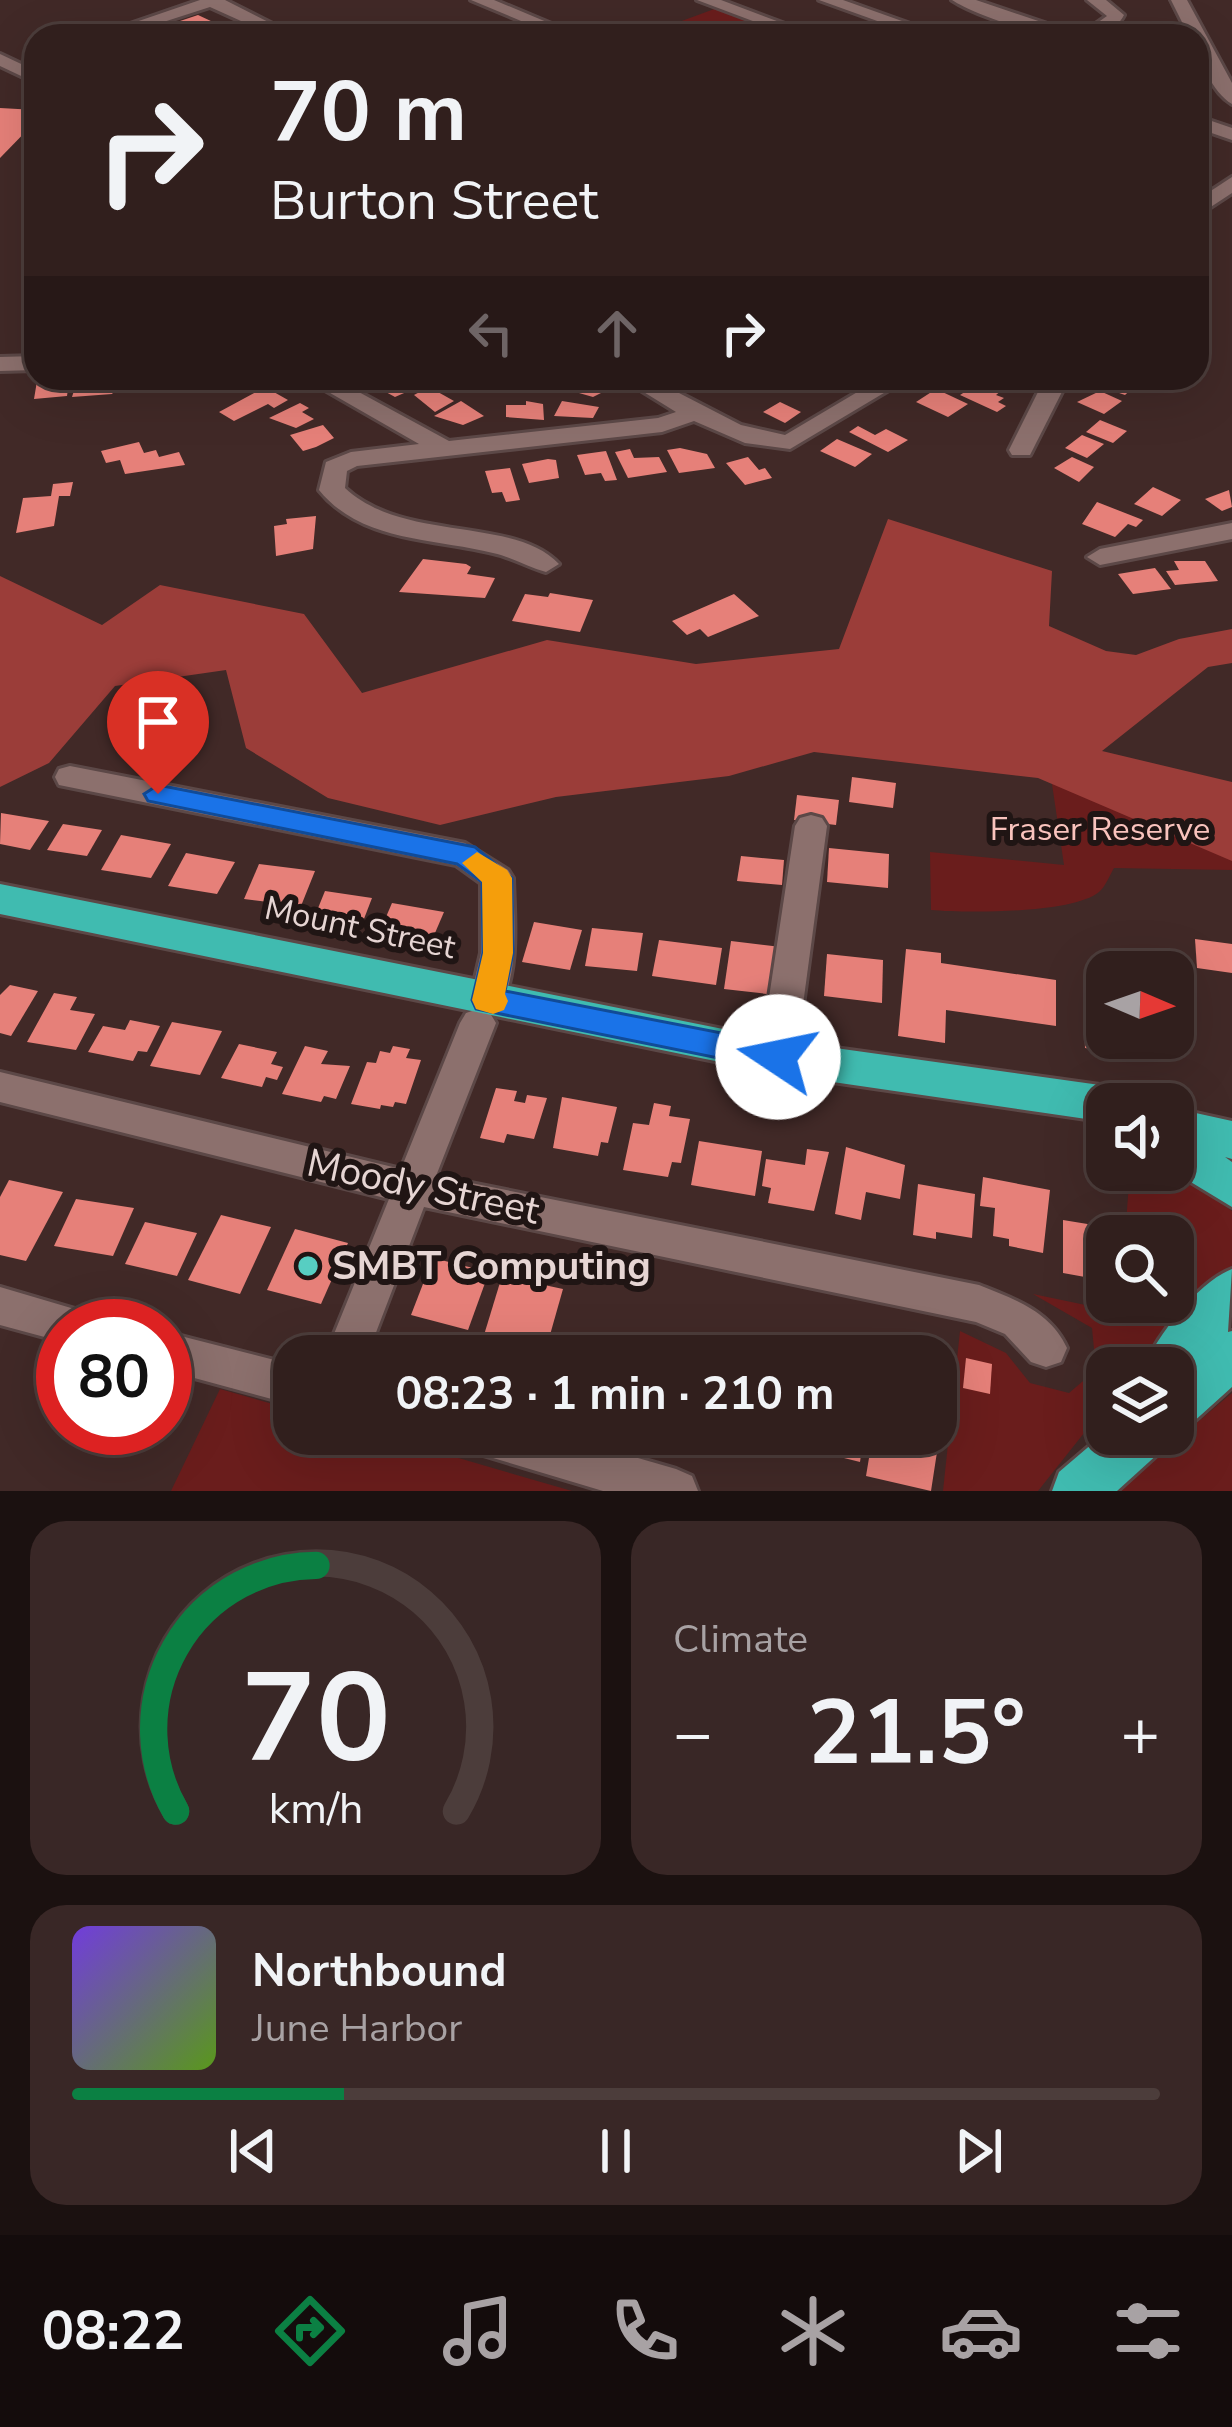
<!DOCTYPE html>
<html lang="en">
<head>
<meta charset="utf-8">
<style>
	body { margin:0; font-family:"Nunito Sans",sans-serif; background:#392726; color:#f1f3f6; height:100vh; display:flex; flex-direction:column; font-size:45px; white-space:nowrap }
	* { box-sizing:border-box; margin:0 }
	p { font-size:39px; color:#a8a2a4 }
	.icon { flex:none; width:66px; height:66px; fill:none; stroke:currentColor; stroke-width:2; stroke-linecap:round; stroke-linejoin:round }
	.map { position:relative; height:1491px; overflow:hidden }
	.panel { display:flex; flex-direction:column; gap:30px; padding:30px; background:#1b1110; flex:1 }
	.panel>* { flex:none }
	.top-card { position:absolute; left:24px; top:24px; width:1185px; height:366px; border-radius:36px; box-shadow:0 12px 48px #0002,0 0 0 3px #4c3d3b; background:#311f1d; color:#f1f3f6; overflow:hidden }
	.needle { width:78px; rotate:92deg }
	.buttons { position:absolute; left:1086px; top:951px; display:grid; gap:24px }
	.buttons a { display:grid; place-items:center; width:108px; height:108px; border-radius:24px; background:#311f1d; box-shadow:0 12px 48px #0002,0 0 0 3px #4c3d3b; font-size:60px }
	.speed { position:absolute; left:36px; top:1299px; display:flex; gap:24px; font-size:60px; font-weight:700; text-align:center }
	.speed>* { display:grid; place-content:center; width:156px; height:156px; border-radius:50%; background:#311f1d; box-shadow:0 12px 48px #0002,0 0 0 3px #4c3d3b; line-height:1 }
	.speed .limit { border:18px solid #d22; background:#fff; color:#111 }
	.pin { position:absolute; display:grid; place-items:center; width:102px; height:102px; color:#fff; margin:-123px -51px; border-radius:50% 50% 50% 0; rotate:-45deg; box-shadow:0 0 12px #0007 }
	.pin .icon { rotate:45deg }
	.me { position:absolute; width:132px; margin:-66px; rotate:281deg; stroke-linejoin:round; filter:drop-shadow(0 0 9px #0008) }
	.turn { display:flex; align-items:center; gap:42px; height:252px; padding:0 48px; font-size:54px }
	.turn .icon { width:156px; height:156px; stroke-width:2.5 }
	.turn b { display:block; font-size:84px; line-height:102px }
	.lanes { display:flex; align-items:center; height:114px; padding:0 48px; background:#0003; justify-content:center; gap:60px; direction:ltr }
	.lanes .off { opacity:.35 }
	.big { font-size:90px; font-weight:700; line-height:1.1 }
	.panel .tile { flex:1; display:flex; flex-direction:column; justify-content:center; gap:18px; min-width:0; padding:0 42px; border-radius:36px; background:#392726 }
	.panel .dial { align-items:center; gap:0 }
	.dial svg { height:312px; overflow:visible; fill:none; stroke:#4c3d3b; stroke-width:7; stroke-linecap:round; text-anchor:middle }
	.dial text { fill:#f1f3f6; stroke:none }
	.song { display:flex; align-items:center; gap:36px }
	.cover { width:144px; height:144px; border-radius:18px; background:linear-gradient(135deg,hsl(260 70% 55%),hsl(90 70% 35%)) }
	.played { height:12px; border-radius:6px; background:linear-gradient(90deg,#0b8043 25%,#4c3d3b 25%) }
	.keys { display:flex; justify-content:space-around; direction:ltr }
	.heat { display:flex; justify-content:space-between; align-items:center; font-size:66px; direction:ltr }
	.panel .tiles { flex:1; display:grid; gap:30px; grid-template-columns:1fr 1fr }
	.tile:last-child { grid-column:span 2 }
	.trip { position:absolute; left:273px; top:1335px; width:684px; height:120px; border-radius:36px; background:#311f1d; box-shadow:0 12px 48px #0002,0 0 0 3px #4c3d3b; font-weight:700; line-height:120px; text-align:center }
	.tab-bar { display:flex; height:192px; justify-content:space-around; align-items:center; background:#140c0c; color:#a8a2a4 }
	.tab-bar .icon { width:84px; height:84px }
	.tab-bar .active { color:#0b8043 }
	.tab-bar b { font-size:54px; color:#f1f3f6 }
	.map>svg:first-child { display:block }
	.green { fill:#6a1d1c }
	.forest { fill:#9b3d39 }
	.building { fill:#e68079 }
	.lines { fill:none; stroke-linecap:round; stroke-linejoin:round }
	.minor-casing { stroke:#5c4847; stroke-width:6 }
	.highway-casing { stroke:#5c4847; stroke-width:6 }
	.minor { fill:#8c706d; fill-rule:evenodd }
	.highway { fill:#40bbb0; fill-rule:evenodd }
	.route { fill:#1a73e8; stroke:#114b97; stroke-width:3 }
	.slow { fill:#f59e0b }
	.poi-dot { fill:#57cec2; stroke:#201514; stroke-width:4.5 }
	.labels { text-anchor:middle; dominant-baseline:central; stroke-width:12; stroke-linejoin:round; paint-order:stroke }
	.park-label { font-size:33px; fill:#f9c3bd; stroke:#201514 }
	.street-label { font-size:33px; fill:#e6d5d3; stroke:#201514 }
	.near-street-label { font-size:39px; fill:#e6d5d3; stroke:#201514 }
	.near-poi-label { font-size:39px; font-weight:bold; fill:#e6d5d3; stroke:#201514; text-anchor:start }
</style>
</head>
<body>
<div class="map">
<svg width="1232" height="1491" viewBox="0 0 1232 1491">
	<rect width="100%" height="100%" fill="#412927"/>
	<g class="green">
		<polygon points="717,8 797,36 641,36"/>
		<path d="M1052,784L1232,803V870L1114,868C1110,875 1105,887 1099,892C1072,914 965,913 931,910L930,852L1064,865Z"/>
		<polygon points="1130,1170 1197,1185 1232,1211 1232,1272 1132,1368 1107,1368 1107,1404 1038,1491 943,1491 960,1331 1006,1353 1030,1383 1069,1393 1096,1370 1092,1328 1033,1294 1119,1312 1121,1302 1173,1302 1173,1236 1125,1236"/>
		<polygon points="220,1389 294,1410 294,1434 376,1434 572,1491 171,1491"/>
		<polygon points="1232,1393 1232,1491 1116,1491"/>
	</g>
	<polygon class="forest" points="888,519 1052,571 1049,626 1106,651 1136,655 1179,639 1232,629 1232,663 1208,667 1102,751 1232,782 1232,861 1038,778 814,752 729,776 556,797 440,825 328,798 246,748 226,670 115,686 49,763 0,787 0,576 102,625 160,585 304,614 362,693 547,640 696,664 839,649"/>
	<g class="building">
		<polygon points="198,15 213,22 228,26 200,36 178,34 195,28 180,21"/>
		<polygon points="0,108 36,110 36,121 0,158"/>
		<polygon points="78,378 112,378 116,389 112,394 72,397"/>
		<polygon points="382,378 406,378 420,386 395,397 384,391 390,387 378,380"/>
		<polygon points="585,378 596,378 609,389 593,397 565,389"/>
		<polygon points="703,378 741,378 753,384 739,392 730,387 721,392 698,380"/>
		<polygon points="1100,378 1121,378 1137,384 1125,395 1093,384"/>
		<polygon points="60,379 58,390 68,389 67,396 34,399 37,381"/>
		<polygon points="982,381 1002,390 996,395 1004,398 998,402 1006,406 997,412 960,395"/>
		<polygon points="265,387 288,400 274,408 268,404 234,421 219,412"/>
		<polygon points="429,387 454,401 435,412 414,395"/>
		<polygon points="936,389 968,404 948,417 916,402"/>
		<polygon points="1100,391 1122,401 1104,414 1077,402"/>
		<polygon points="461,401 484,416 463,425 434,416"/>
		<polygon points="526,401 543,404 544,420 506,417 506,405 526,405"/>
		<polygon points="562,401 599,407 593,418 554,416"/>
		<polygon points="780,402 801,412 785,423 763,412"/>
		<polygon points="300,403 309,408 302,412 314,419 296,428 269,418"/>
		<polygon points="1100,420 1127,431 1113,443 1086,432"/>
		<polygon points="323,425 334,438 316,447 303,451 290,435"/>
		<polygon points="858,426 875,435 886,429 908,440 888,452 849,432"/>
		<polygon points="1082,435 1104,444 1087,458 1065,448"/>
		<polygon points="837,439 872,454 855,467 820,451"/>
		<polygon points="139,442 144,453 156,450 159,457 179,452 185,465 125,474 120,460 106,463 101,451"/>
		<polygon points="680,448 707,454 715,468 679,473 667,450"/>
		<polygon points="630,449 634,458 659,457 667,472 628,478 615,452"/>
		<polygon points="606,451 617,480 605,481 601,473 585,475 577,455"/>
		<polygon points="748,457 759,470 765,468 772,478 745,485 726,463"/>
		<polygon points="1072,457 1094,467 1079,482 1054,468"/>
		<polygon points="548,459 556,460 559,478 529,483 522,464"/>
		<polygon points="510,468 520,500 506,502 502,492 492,493 485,471"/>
		<polygon points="73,482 70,496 59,496 54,526 16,533 23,498 51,496 53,484"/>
		<polygon points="1153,487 1181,500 1162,516 1134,504"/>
		<polygon points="1229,490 1232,507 1222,511 1205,499"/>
		<polygon points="1097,502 1143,520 1136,527 1128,524 1115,537 1082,524"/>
		<polygon points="316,516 313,549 276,556 274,526 287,524 286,519"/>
		<polygon points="423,559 466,564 471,567 467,574 495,578 485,598 399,592"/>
		<polygon points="1174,561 1205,561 1218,581 1175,585 1166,571 1179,570"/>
		<polygon points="1155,568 1171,589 1133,594 1118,574"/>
		<polygon points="550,593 593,600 580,632 512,621 525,594 548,597"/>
		<polygon points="734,594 759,616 708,637 700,629 687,635 672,621"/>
		<polygon points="852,777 896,783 893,808 849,802"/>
		<polygon points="797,795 839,800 836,825 794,820"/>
		<polygon points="1,813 49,821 30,850 0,844"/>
		<polygon points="63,824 102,830 87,856 47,850"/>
		<polygon points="121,835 171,844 151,878 101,870"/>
		<polygon points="829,848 889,854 888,888 827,882"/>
		<polygon points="186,853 235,862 217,894 168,886"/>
		<polygon points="741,856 784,860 782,885 737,881"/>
		<polygon points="259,864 315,871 301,906 244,899"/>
		<polygon points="325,891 372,898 362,924 314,918"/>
		<polygon points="392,903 444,912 432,940 380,931"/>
		<polygon points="534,922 582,930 570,970 522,962"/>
		<polygon points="592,928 643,933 637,971 585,966"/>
		<polygon points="1195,939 1232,944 1232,973 1197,968"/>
		<polygon points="659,940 722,948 716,985 652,976"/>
		<polygon points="731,941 781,947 776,995 724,989"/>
		<polygon points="906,949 941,953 941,963 1056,980 1056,1026 946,1010 945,1043 898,1036"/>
		<polygon points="827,954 883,960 882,1003 824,996"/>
		<polygon points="10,985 38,991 11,1036 0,1033 0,995"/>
		<polygon points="54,993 77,997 70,1010 95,1014 76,1050 27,1042"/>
		<polygon points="1084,1013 1107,1017 1107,1038 1144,1038 1145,1057 1085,1048"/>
		<polygon points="130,1020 160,1026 147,1052 138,1051 133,1061 88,1052 103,1026 125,1030"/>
		<polygon points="172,1022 222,1031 200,1075 150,1066"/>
		<polygon points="239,1044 277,1052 271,1064 283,1067 277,1080 266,1077 262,1087 221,1078"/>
		<polygon points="305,1046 328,1051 321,1064 350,1066 336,1099 324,1096 321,1102 282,1094"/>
		<polygon points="393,1046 410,1049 406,1058 421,1060 406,1104 395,1102 393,1107 381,1105 380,1109 351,1104 367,1062 376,1063 380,1051 390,1053"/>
		<polygon points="496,1088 517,1091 514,1101 525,1103 527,1095 547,1098 534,1139 507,1134 504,1143 480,1138"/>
		<polygon points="562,1097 617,1107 608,1143 601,1142 598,1156 553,1148"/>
		<polygon points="654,1103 671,1106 669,1116 690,1119 681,1163 672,1162 668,1177 623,1170 633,1123 649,1125"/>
		<polygon points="699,1141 762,1151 755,1196 691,1185"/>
		<polygon points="846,1147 905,1165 900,1199 866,1192 861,1220 835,1214"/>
		<polygon points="807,1149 829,1152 814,1211 768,1203 771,1188 762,1186 766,1159 805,1165"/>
		<polygon points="983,1177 1050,1190 1043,1253 1009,1246 1009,1239 993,1236 995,1208 980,1206"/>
		<polygon points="9,1180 63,1192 26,1261 0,1255 0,1197"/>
		<polygon points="918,1184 975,1194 972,1238 936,1232 936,1239 913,1235"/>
		<polygon points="76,1199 134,1208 113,1256 54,1246"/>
		<polygon points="221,1215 271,1227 240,1294 188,1280"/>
		<polygon points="1063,1220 1118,1229 1118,1236 1107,1236 1107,1281 1063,1273"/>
		<polygon points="145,1222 197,1233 177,1276 125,1264"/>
		<polygon points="295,1229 348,1243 321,1304 267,1290"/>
		<polygon points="433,1258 489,1272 468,1330 411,1315"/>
		<polygon points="502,1276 563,1289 546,1349 484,1335"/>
		<polygon points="561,1333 620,1347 617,1356 554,1356"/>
		<polygon points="966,1358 992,1364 990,1394 963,1388"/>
		<polygon points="936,1411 943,1413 931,1491 866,1476 873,1434 936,1434"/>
		<polygon points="794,1434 864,1434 860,1462 792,1445"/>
	</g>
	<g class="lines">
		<defs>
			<g id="minor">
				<polygon points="200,0 225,0 296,36 274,36 210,7 120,36 95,36"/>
				<polygon points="471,0 494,0 580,36 557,36"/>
				<polygon points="697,0 721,0 817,36 793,36"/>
				<polygon points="819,0 843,0 944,36 919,36"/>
				<path d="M952,0H976L1080,35L1107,16L1087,0H1106L1124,15C1102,60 984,21 952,0Z"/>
				<path d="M1171,0H1187L1232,83V104C1213,93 1197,59 1197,36H1189Z"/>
				<polygon points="0,54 36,71 36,83 0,66"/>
				<polygon points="1197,116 1232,128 1232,140 1197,128"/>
				<polygon points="1232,177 1232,193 1197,216 1197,200"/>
				<polygon points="36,356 36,370 0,371 0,357"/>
				<path d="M304,378H333L449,441L658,418L676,412L621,378H650L741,425L785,435L881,378H909L790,449L745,443L694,421L662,432L357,466L347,471L345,488C404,543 514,516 559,564L546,572C528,567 512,557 493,553C433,538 361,542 319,490L326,462L351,452L419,444Z"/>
				<polygon points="1045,378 1069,378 1030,455 1012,455 1009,450"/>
				<polygon points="1232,523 1232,539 1100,565 1087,557 1100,549"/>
				<path d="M70,766L465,843L508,870L513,878C514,921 520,970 499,1010L490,1013L496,1023L436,1176L979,1285C1014,1299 1050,1311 1067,1348L1061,1362L1046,1367L1031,1362L1005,1334L976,1322L424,1207L367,1356H325L389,1199L0,1102V1072L401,1169L460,1023L466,1013L475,1010L470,1000L481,953V883L456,865L59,785L55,777L59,769Z"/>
				<polygon points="811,815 822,818 827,826 796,1057 791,1067 778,1072 765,1067 760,1057 795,826 800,818"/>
				<polygon points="0,1287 88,1313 94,1326 63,1326 63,1342 0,1325"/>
				<polygon points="165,1332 294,1365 294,1405 165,1370"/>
				<polygon points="462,1434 555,1434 676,1469 692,1476 698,1491 603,1491 483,1455 468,1449"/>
			</g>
			<g id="highway">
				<polygon points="0,884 778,1040 1107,1086 1123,1091 1129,1104 1107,1104 1107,1122 778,1074 0,914"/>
				<polygon points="1173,1108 1232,1121 1232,1159 1225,1157 1232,1162 1232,1207 1171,1170"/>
				<path d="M1232,1269L1228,1332L1232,1331V1387L1191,1424L1173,1431V1368H1143C1158,1335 1198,1282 1232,1269Z"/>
				<polygon points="1107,1431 1168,1434 1160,1452 1117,1491 1052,1491 1059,1472"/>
			</g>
		</defs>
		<use href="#minor" class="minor-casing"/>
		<use href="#highway" class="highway-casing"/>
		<use href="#minor" class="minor"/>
		<use href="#highway" class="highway"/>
	</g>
	<polygon class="route" points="158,785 475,847 512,878 513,953 505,991 778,1044 790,1048 794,1057 790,1067 778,1070 476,1009 472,1000 483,953 482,882 457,864 148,801 144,794"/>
	<polygon class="slow" points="477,852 507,870 512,878 513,953 505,994 508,1001 504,1010 493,1014 476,1009 472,1000 483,953 482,882 462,863"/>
	<circle class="poi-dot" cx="308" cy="1266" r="12"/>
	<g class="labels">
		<g class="park-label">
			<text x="1100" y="829">Fraser Reserve</text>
		</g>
		<g class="street-label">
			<text transform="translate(360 928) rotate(12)">Mount Street</text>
		</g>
		<g class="near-street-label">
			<text transform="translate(423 1187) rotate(12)">Moody Street</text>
		</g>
		<g class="near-poi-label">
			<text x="332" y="1266">SMBT Computing</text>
		</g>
	</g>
</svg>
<div class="buttons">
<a><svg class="needle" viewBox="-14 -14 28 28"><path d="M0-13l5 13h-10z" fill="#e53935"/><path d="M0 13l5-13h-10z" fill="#a8a2a4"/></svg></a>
<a><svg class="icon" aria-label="sound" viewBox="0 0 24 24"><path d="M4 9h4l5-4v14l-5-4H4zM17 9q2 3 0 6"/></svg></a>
<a><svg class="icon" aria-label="search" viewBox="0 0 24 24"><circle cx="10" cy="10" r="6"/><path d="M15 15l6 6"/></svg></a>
<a><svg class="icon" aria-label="layers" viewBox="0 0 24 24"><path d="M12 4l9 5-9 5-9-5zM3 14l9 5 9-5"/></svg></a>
</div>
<div class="speed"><div class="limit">80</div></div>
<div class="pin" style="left:158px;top:794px;background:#d93025"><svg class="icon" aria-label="arrive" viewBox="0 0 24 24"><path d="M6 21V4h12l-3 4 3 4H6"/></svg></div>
<svg class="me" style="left:778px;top:1057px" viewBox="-20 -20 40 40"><circle r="19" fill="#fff"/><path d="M0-13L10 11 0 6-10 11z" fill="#1a73e8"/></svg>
<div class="trip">08:23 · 1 min · 210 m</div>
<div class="top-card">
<div class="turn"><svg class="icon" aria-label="right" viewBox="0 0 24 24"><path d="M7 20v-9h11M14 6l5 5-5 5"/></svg><div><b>70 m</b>Burton Street</div></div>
<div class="lanes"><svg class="icon off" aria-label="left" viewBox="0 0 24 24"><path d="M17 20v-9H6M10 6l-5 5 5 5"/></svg><svg class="icon off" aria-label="ahead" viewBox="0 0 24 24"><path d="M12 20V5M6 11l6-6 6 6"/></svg><svg class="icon" aria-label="right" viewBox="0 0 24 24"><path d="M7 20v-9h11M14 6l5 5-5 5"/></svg></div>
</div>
</div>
<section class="panel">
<div class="tiles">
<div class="tile dial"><svg viewBox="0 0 100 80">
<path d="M14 69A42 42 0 1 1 86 69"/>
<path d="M14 69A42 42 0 0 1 50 6" stroke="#0b8043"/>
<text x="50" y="56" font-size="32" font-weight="700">70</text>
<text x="50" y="72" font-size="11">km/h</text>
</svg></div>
<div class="tile"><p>Climate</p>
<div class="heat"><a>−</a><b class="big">21.5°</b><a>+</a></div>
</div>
<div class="tile">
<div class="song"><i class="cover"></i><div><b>Northbound</b><p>June Harbor</p></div></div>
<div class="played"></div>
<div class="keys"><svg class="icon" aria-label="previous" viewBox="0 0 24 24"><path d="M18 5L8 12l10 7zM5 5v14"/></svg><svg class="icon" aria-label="pause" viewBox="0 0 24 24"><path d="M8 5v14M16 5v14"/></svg><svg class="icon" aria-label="next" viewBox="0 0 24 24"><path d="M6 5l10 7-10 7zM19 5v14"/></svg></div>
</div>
</div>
</section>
<nav class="tab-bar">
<b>08:22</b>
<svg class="icon active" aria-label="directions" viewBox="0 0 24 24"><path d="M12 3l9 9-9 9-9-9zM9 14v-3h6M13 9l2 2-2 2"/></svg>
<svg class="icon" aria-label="music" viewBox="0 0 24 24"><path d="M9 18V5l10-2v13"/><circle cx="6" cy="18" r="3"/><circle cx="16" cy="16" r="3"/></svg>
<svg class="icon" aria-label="phone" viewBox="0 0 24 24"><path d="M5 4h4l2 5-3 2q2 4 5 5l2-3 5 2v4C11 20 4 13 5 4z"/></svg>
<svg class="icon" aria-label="climate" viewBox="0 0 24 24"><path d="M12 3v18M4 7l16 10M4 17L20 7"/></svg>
<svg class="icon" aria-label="car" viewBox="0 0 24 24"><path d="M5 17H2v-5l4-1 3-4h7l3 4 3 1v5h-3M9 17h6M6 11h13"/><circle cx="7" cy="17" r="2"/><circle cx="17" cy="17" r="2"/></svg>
<svg class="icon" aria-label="filters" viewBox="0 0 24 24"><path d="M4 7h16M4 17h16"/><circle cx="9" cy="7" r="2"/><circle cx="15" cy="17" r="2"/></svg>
</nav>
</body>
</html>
